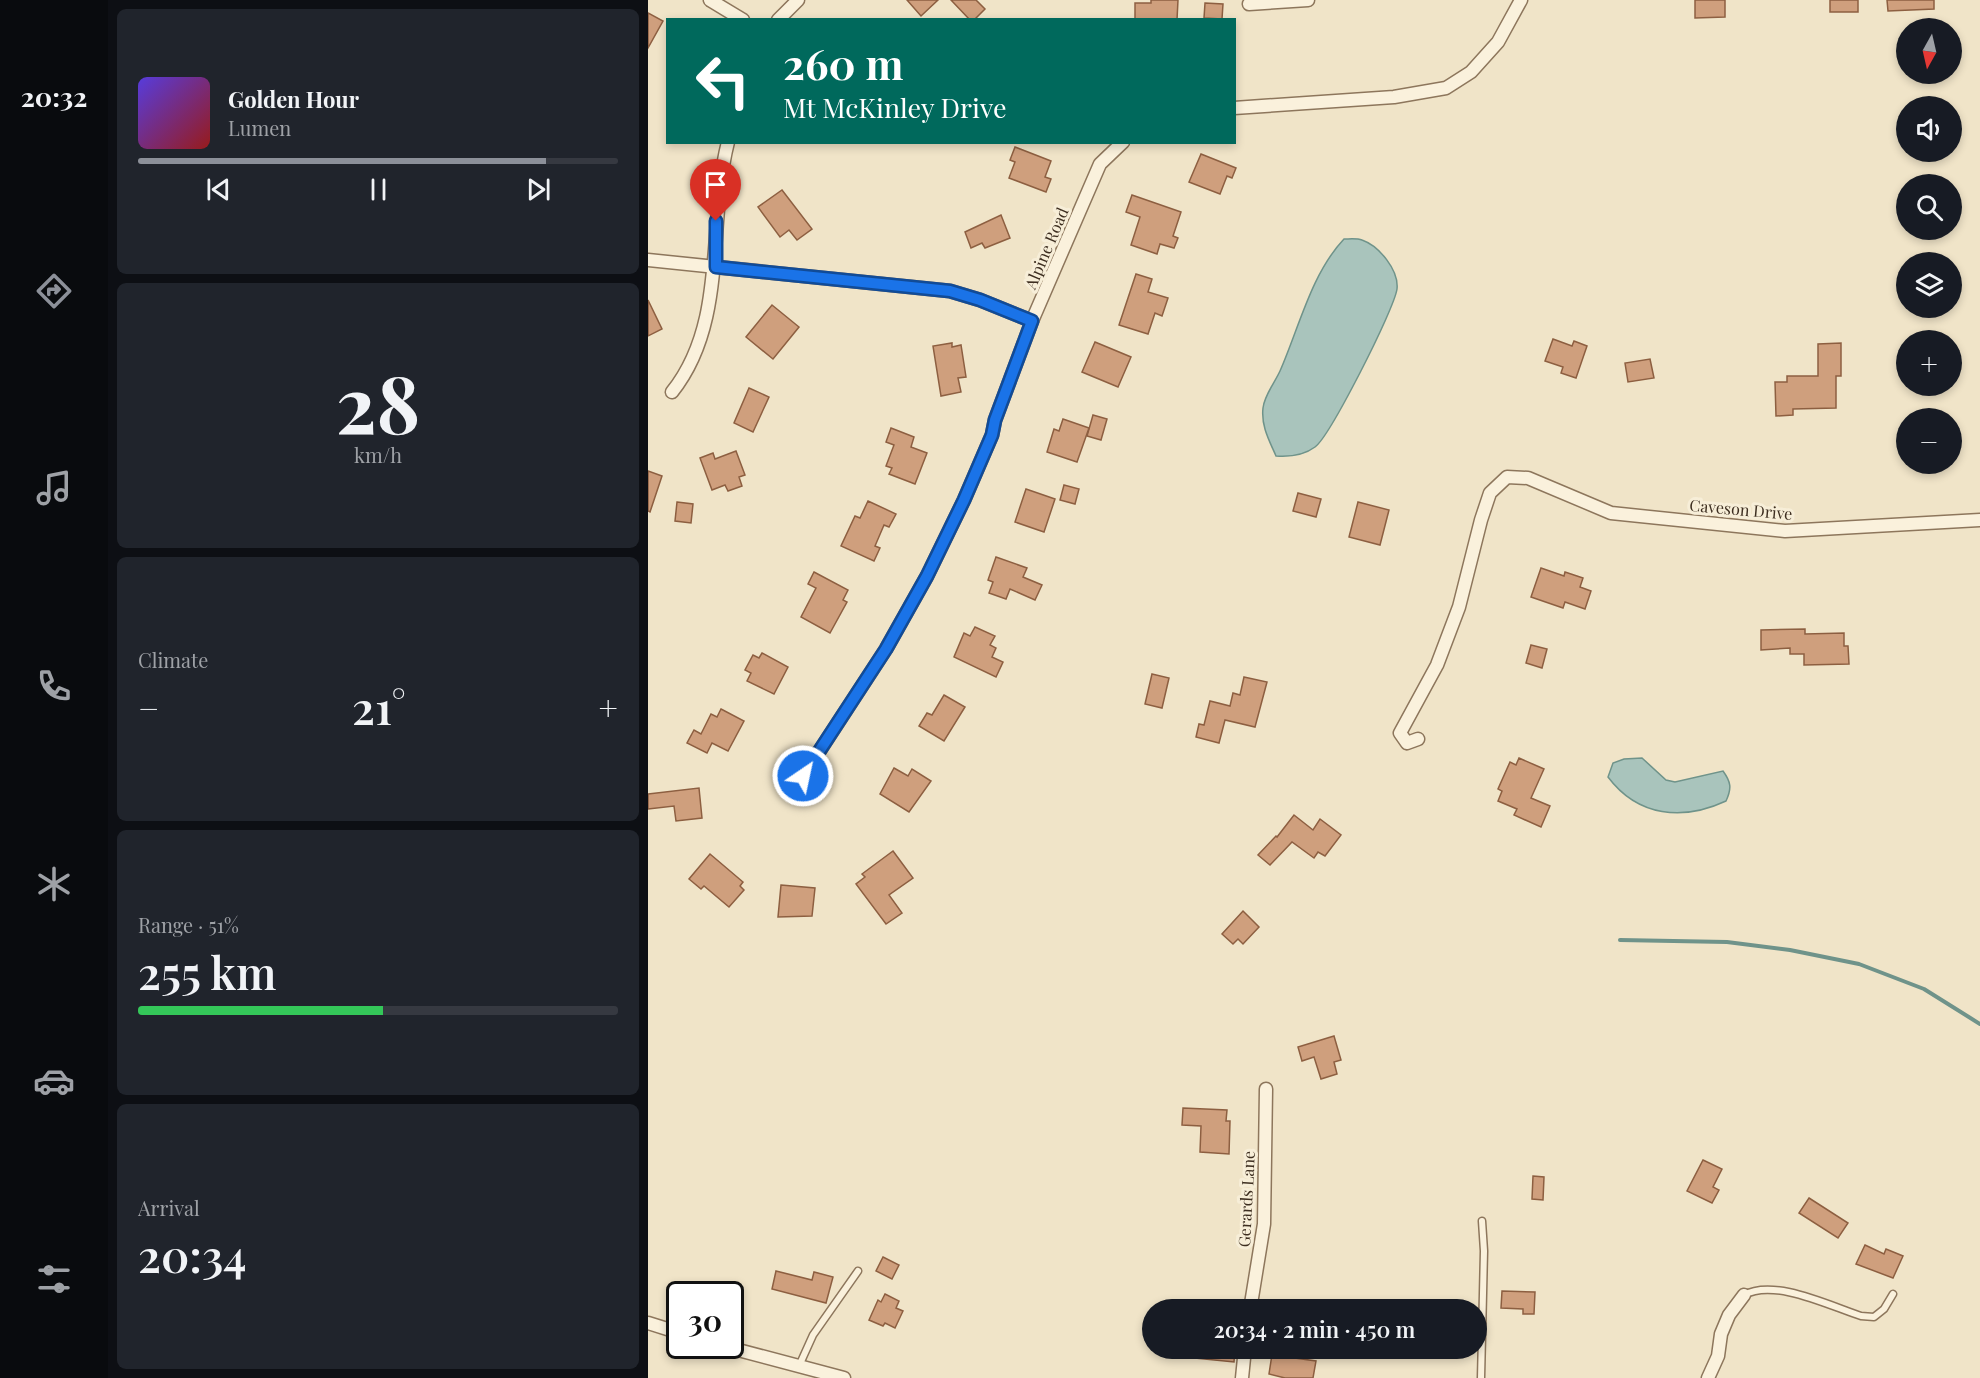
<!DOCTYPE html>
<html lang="en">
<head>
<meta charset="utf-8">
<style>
	body { margin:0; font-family:"Playfair Display",serif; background:#20242c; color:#f1f3f6; height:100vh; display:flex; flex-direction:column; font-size:22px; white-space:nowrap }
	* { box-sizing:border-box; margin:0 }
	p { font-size:20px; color:#9ea1a6 }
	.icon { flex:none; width:33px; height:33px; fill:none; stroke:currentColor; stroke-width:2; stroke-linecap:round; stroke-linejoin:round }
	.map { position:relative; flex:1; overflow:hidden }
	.details { display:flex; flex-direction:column; gap:9px; padding:9px; background:#0d0f14; width:540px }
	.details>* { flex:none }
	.top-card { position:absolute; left:18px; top:18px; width:570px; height:126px; border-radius:0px; box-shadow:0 3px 9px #0003; background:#00695c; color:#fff; overflow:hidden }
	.needle { width:39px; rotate:188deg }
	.fabs { position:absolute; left:1248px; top:18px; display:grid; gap:12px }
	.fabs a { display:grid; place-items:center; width:66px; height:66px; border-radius:50%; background:#171b24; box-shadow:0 3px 9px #0003; font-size:30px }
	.speed { position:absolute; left:18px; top:1281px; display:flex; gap:12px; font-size:30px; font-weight:700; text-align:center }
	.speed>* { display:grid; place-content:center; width:78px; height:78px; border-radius:50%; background:#171b24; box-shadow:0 3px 9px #0003; line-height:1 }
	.speed .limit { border:3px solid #111; border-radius:9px; background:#fff; color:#111 }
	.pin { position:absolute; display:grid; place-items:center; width:51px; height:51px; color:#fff; margin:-62px -26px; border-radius:50% 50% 50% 0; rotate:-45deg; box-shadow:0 0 6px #0007 }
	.pin .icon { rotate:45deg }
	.me { position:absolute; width:66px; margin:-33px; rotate:34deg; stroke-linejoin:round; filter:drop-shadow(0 0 4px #0008) }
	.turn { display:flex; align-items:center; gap:21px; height:126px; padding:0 18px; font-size:27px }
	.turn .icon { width:78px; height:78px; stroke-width:2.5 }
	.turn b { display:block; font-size:42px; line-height:51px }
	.big { font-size:45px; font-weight:600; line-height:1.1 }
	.details .widget { flex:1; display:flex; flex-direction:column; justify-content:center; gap:9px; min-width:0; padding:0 21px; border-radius:9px; background:#20242c }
	.details .dial { align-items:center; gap:0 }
	.dial b { font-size:78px; line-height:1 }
	.song { display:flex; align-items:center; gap:18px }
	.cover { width:72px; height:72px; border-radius:9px; background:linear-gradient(135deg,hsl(250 70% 55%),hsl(0 70% 35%)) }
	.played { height:6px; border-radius:3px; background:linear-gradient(90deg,#8c9099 85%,#363941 85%) }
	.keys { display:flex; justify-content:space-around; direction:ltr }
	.heat { display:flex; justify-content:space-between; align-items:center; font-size:33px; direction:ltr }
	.charge { height:9px; border-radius:4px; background:linear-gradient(90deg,#34c759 51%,#363941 0) }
	.trip { position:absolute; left:494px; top:1299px; width:345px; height:60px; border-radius:30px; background:#171b24; box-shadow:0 3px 9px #0003; font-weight:600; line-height:60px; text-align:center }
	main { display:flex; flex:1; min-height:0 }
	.tabs { display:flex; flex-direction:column; width:108px; justify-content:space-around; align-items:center; background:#090b0e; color:#9ea1a6 }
	.tabs .icon { width:42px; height:42px }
	.tabs .current { color:#8c9099 }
	.tabs b { font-size:27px; color:#f1f3f6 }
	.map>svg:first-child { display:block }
	.water { fill:#a9c4bc; stroke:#6f938a; stroke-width:1.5 }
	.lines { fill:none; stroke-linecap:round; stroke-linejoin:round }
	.stream { stroke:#6f938a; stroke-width:4 }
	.building { fill:#cf9f7d; stroke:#8d5f41; stroke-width:1.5 }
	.service-casing { stroke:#8d765c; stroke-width:9 }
	.minor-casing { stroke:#8d765c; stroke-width:15 }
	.service { stroke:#faf1dc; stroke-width:6 }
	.minor { stroke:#faf1dc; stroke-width:12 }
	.route-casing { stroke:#114b97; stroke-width:15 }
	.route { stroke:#1a73e8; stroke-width:10 }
	.labels { text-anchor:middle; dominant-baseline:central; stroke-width:6; stroke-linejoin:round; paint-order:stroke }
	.street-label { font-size:16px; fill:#3d2e20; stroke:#f7eed8 }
</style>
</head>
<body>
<main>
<nav class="tabs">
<b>20:32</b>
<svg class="icon current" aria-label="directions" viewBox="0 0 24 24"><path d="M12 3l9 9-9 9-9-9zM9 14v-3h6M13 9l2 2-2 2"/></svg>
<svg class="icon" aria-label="music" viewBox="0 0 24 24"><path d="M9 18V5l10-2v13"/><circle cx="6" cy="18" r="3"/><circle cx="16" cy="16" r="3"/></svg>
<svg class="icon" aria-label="phone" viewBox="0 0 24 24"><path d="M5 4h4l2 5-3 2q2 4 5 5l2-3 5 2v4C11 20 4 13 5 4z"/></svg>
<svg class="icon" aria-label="climate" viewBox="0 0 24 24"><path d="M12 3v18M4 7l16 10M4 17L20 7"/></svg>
<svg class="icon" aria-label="car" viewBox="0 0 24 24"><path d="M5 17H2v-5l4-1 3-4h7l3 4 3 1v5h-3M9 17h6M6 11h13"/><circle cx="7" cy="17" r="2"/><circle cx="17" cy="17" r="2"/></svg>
<svg class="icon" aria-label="filters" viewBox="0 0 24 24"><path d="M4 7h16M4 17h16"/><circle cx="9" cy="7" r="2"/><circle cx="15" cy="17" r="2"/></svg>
</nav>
<section class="details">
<div class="widget">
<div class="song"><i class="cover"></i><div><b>Golden Hour</b><p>Lumen</p></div></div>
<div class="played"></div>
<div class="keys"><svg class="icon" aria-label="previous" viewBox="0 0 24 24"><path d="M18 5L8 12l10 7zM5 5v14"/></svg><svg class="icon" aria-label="pause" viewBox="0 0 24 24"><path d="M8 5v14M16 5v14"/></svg><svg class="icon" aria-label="next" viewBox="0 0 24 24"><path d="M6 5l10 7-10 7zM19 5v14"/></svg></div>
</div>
<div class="widget dial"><b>28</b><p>km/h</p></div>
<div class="widget"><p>Climate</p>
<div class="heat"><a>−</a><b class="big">21°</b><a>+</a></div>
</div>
<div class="widget"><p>Range · 51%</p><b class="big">255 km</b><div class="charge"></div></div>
<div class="widget"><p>Arrival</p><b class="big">20:34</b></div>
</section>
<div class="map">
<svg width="1332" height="1378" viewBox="0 0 1332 1378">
	<rect width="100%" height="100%" fill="#f0e4c8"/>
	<g class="water">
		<path d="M696,239C701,239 709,238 714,240C731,246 751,270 749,289C746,310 682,436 667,447C655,456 642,457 628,456C621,440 613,426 615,408C616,396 627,382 632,371C651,328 663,274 696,239Z"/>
		<path d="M994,758L1018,780L1027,782L1075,771C1083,782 1084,788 1078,801C1035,821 990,817 960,777L965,763L976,759Z"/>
	</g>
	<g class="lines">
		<polyline class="stream" points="972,940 1079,942 1142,950 1211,964 1276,989 1332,1024"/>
	</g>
	<g class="building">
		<polygon points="259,0 290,0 273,16"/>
		<polygon points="303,0 328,0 337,9 326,20 322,20"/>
		<polygon points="503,0 530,0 529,20 487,20 487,3 503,3"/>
		<polygon points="1047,0 1077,0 1077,17 1047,18"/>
		<rect x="1182" y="0" width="28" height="12"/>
		<polygon points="1239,0 1286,0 1286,9 1240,11"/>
		<polygon points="557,3 575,4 574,19 556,18"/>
		<polygon points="0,13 15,21 0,48"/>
		<polygon points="367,147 403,161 397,177 403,179 398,192 361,178 367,162 362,160"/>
		<polygon points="553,154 588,168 584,178 579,176 572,194 541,182"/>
		<polygon points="134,190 164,229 149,240 141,230 132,237 110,207"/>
		<polygon points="484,195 533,212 525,236 530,238 526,248 512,244 509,254 483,245 492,217 478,212"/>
		<polygon points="353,215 362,238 337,248 334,243 323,248 317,232"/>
		<polygon points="488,274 504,279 500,292 520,298 514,316 507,313 500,334 471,325"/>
		<polygon points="0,300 14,329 0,336"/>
		<polygon points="124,305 151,327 125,359 98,337"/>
		<polygon points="905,339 924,346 926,341 939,346 928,378 913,373 915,367 897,361"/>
		<polygon points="447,342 483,357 470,387 434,372"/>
		<polygon points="304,343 304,347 313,345 318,377 310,378 313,392 293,396 285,346"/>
		<polygon points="1193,343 1193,376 1188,376 1188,408 1145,409 1145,415 1128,416 1127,382 1139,382 1139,376 1170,376 1170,344"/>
		<polygon points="1002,359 1006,378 980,382 977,363"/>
		<polygon points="101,388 121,397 105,432 86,423"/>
		<polygon points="445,415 459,419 453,440 439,436"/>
		<polygon points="415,419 441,428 429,462 399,452 406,429 411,431"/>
		<polygon points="243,428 266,437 263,447 279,453 267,484 241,474 244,468 238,466 246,445 238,442"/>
		<polygon points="88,451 97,475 91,477 94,486 80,491 77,485 64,490 52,458 65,453 67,459"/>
		<polygon points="0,471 14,476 2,512 0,511"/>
		<polygon points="416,485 431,489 427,504 412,500"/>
		<polygon points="378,489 407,499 396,532 367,522"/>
		<polygon points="650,493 673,499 668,517 645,511"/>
		<polygon points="220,501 248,514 241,527 236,525 227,546 232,548 226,561 193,546 207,516 212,518"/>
		<polygon points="29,502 45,504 43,523 27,521"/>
		<polygon points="710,502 741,510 732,545 701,537"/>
		<polygon points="348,557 379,568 375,577 394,585 387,600 362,589 358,599 341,593 345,582 340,580"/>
		<polygon points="893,568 916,576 917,572 935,578 932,587 943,591 937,609 917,602 915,608 883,597"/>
		<polygon points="166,572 200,590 195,600 199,602 182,633 153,617 168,588 160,584"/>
		<polygon points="327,627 347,636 342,645 348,648 344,657 355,662 348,677 306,657 316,633 322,636"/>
		<polygon points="1157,629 1157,634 1196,633 1196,646 1200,646 1201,664 1156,665 1156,654 1142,654 1142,648 1113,650 1113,630"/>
		<polygon points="883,645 899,649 894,668 878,663"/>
		<polygon points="114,653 140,667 126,694 99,681 103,673 97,670 105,655 111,658"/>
		<polygon points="504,674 521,678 514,708 497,704"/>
		<polygon points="596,677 619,682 607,727 577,720 571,743 548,737 551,724 556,725 562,701 582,706 585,693 592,695"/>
		<polygon points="296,695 317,707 296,741 271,726 279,713 284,715"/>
		<polygon points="73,709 96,721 80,751 64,743 59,753 39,743 46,730 53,734 63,714 69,717"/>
		<polygon points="871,758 896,769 883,798 902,806 893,827 866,815 869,809 850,801 854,791 850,789 862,762 868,765"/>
		<polygon points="246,768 260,776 264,769 283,781 261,812 232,794"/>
		<polygon points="51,788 54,818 28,821 26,806 0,809 0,794"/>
		<polygon points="646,815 665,830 672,819 693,835 677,856 670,852 666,858 644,842 622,865 610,855 628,836 629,837"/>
		<polygon points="245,851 265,878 241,895 254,913 238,924 208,884 217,877 214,874"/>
		<polygon points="62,854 95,882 92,886 96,890 81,907 56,886 53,889 41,879"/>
		<polygon points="133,885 167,888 164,916 130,917"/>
		<polygon points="595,911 611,927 595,944 590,939 585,944 574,934"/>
		<polygon points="686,1036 693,1060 686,1062 689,1074 673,1079 666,1057 654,1061 650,1047"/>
		<polygon points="535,1108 579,1110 578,1121 582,1121 581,1154 552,1152 553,1126 534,1125"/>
		<polygon points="1055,1160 1074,1169 1065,1187 1071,1190 1064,1203 1039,1191"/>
		<polygon points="885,1176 896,1177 895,1200 884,1199"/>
		<polygon points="1161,1198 1200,1223 1190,1238 1151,1213"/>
		<polygon points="1217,1245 1236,1254 1238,1249 1255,1256 1245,1278 1208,1264"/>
		<polygon points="235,1257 251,1265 244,1279 228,1271"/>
		<polygon points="128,1271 164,1280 166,1272 185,1277 178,1303 124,1289"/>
		<polygon points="854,1291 887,1292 886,1314 875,1314 875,1309 853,1308"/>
		<polygon points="237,1294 251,1301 248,1308 255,1311 247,1328 237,1323 235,1326 221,1320 230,1300 233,1302"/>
		<polygon points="527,1348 587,1348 586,1362 527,1356"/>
		<polygon points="625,1348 641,1348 640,1357 668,1361 665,1378 637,1378 621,1374"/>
	</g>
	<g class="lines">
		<defs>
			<g id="service">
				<path d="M1096,1295C1126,1278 1182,1306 1213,1316L1226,1317L1236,1309L1245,1294"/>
				<polyline points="151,1366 165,1335 210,1271"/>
				<polyline points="833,1378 836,1251 834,1221"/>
			</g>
			<g id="minor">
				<polyline points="62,0 95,20"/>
				<polyline points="601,4 660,0"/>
				<polyline points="130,20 150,0"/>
				<polyline points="586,108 746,97 798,88 823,72 850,42 873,0"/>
				<polyline points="0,260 302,291 332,300 384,321"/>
				<path d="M24,392C80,322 59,224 80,142"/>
				<polyline points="770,739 759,743 752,733 789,665 811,607 833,520 842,493 859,477 880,478 963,513 1137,531 1332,520"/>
				<polyline points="148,787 238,649 279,576 316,500 344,435 347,420 384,321 452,164 475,142"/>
				<polyline points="602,1310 616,1224 618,1089"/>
				<polyline points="0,1323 32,1333"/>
				<polyline points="75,1346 196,1378"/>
				<polyline points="594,1378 597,1348"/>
				<polyline points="1060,1378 1070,1356 1073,1334 1081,1315 1096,1295"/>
			</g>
		</defs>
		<use href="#service" class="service-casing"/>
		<use href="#minor" class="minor-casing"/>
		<use href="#service" class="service"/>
		<use href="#minor" class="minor"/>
	</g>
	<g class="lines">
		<defs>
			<polyline id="route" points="68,221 68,267 302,291 332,300 384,321 347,420 344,435 316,500 279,576 238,649 155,776"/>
		</defs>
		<use href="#route" class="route-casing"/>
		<use href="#route" class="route"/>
	</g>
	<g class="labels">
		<g class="street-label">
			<text transform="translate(398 248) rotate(-67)">Alpine Road</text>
			<text transform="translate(1093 509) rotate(5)">Caveson Drive</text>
			<text transform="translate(598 1199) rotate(-87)">Gerards Lane</text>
		</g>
	</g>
</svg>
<div class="fabs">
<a><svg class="needle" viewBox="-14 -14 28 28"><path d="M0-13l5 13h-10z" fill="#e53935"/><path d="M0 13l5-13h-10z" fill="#9ea1a6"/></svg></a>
<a><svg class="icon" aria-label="sound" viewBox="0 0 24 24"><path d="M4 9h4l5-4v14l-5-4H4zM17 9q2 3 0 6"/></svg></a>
<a><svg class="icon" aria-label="search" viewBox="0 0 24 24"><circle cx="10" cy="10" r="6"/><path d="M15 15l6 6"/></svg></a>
<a><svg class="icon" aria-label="layers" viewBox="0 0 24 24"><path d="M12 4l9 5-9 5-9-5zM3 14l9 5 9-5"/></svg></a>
<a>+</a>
<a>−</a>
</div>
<div class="speed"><div class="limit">30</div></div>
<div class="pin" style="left:68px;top:221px;background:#d93025"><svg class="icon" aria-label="arrive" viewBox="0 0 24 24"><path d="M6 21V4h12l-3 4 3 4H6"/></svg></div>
<svg class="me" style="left:155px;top:776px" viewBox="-20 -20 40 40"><circle r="17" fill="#1a73e8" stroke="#fff" stroke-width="3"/><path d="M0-11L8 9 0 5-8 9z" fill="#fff"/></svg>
<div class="trip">20:34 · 2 min · 450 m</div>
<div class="top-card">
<div class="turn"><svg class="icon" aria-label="left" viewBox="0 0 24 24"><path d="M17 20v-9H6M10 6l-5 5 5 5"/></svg><div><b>260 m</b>Mt McKinley Drive</div></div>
</div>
</div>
</main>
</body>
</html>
